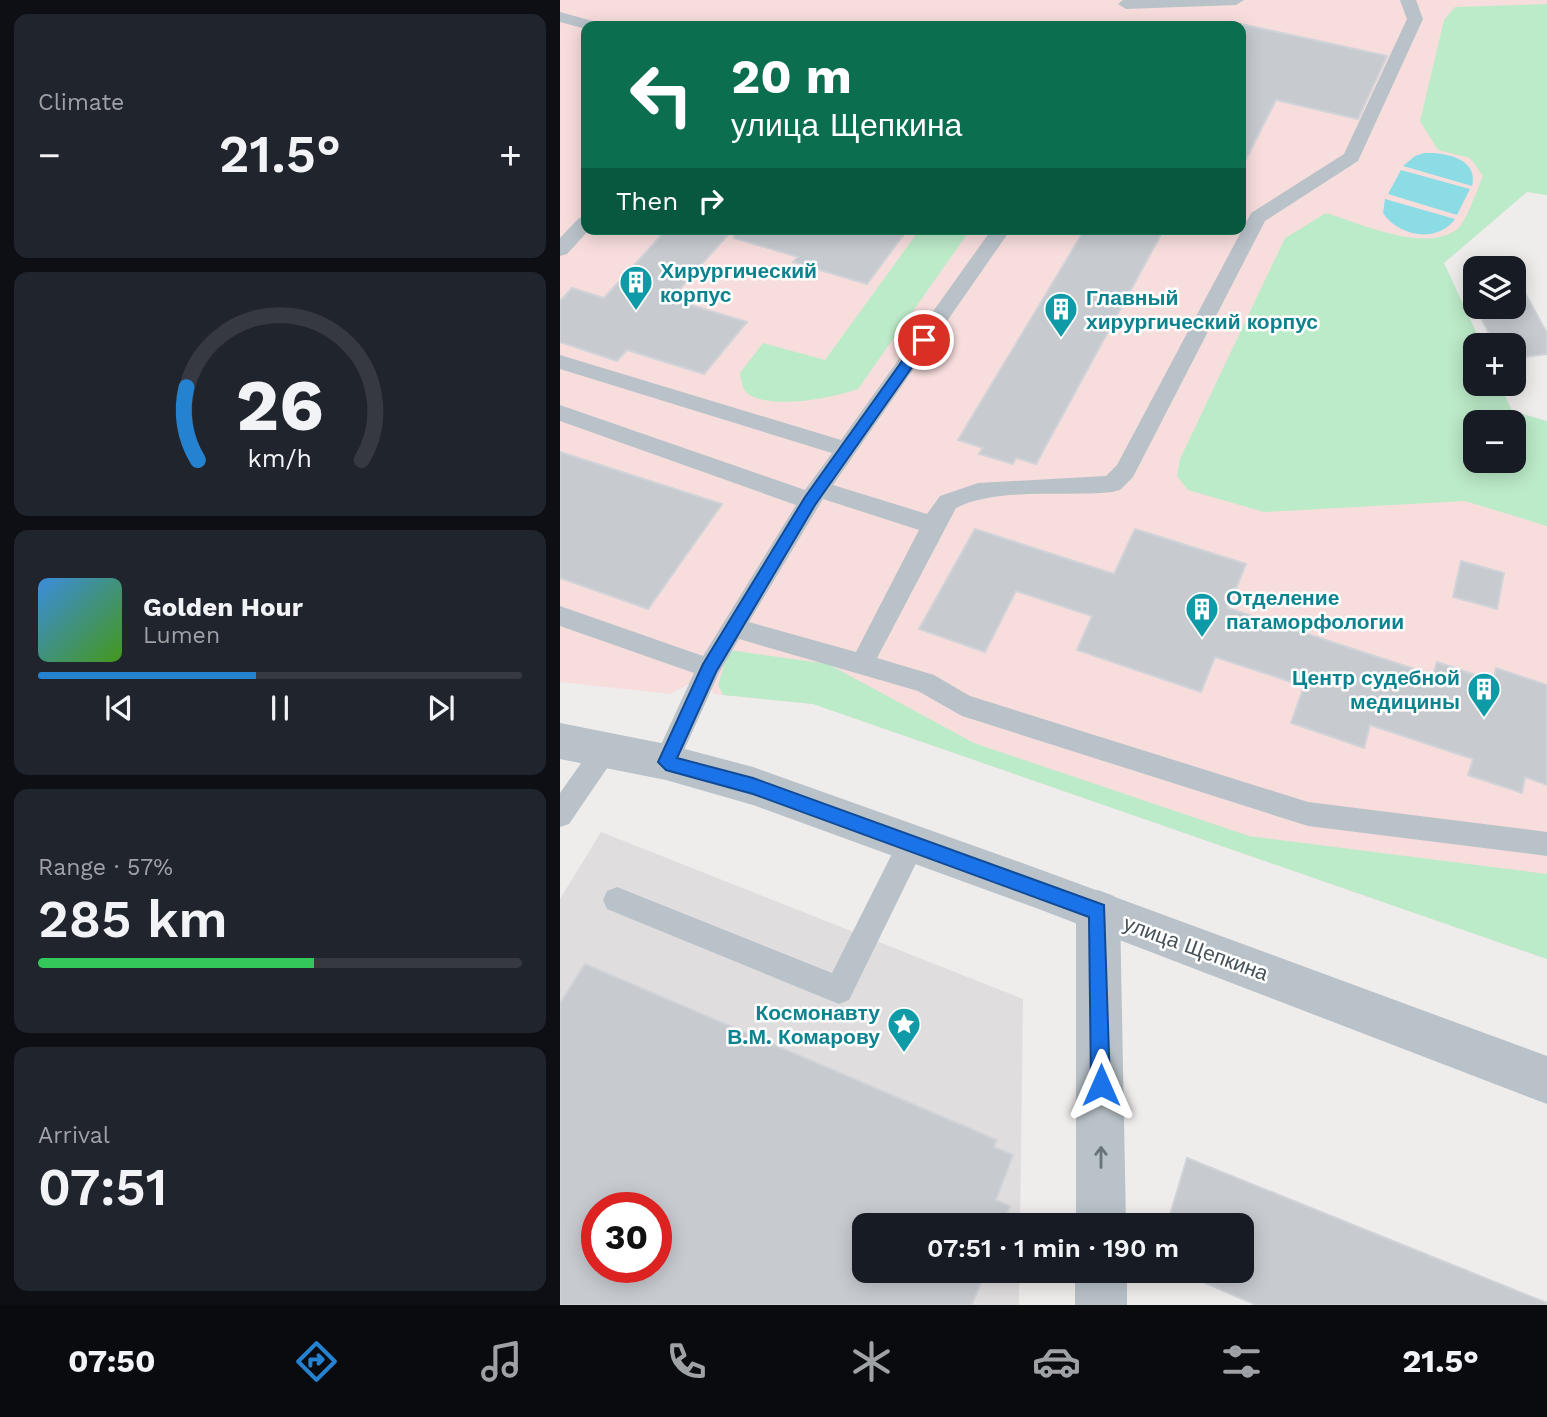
<!DOCTYPE html>
<html lang="en">
<head>
<meta charset="utf-8">
<style>
	body { margin:0; font-family:"Work Sans",sans-serif; background:#20242c; color:#f1f3f6; height:100vh; display:flex; flex-direction:column; font-size:26px; white-space:nowrap }
	* { box-sizing:border-box; margin:0 }
	p { font-size:23px; color:#9ea1a6 }
	.icon { flex:none; width:38px; height:38px; fill:none; stroke:currentColor; stroke-width:2; stroke-linecap:round; stroke-linejoin:round }
	.map { position:relative; flex:1; overflow:hidden }
	.details { display:flex; flex-direction:column; gap:14px; padding:14px; background:#0d0f14; width:560px }
	.details>* { flex:none }
	.hud { position:absolute; left:21px; top:21px; width:665px; height:214px; border-radius:14px; box-shadow:0 4px 18px #0003; background:#0b6e4f; color:#fff; overflow:hidden }
	.tools { position:absolute; left:903px; top:256px; display:grid; gap:14px }
	.tools a { display:grid; place-items:center; width:63px; height:63px; border-radius:14px; background:#171b24; box-shadow:0 4px 18px #0003; font-size:35px }
	.speed { position:absolute; left:21px; top:1192px; display:flex; gap:14px; font-size:35px; font-weight:700; text-align:center }
	.speed>* { display:grid; place-content:center; width:91px; height:91px; border-radius:50%; background:#171b24; box-shadow:0 4px 18px #0003; line-height:1 }
	.speed .limit { border:10px solid #d22; background:#fff; color:#111 }
	.pin { position:absolute; display:grid; place-items:center; width:60px; height:60px; color:#fff; margin:-30px; border:4px solid #fff; border-radius:50%; box-shadow:0 2px 7px #0007 }
	.me { position:absolute; width:77px; margin:-38px; rotate:0deg; stroke-linejoin:round; filter:drop-shadow(0 0 5px #0008) }
	.turn { display:flex; align-items:center; gap:24px; height:147px; padding:0 35px; font-size:32px }
	.turn .icon { width:91px; height:91px; stroke-width:2.5 }
	.turn b { display:block; font-size:49px; line-height:60px }
	.then { display:flex; align-items:center; height:66px; padding:0 35px; background:#0003; gap:14px; font-size:26px }
	.big { font-size:52px; font-weight:600; line-height:1.1 }
	.details .tile { flex:1; display:flex; flex-direction:column; justify-content:center; gap:10px; min-width:0; padding:0 24px; border-radius:14px; background:#20242c }
	.details .dial { align-items:center; gap:0 }
	.dial svg { height:182px; overflow:visible; fill:none; stroke:#363941; stroke-width:7; stroke-linecap:round; text-anchor:middle }
	.dial text { fill:#f1f3f6; stroke:none }
	.song { display:flex; align-items:center; gap:21px }
	.cover { width:84px; height:84px; border-radius:10px; background:linear-gradient(135deg,hsl(210 70% 55%),hsl(100 70% 35%)) }
	.played { height:7px; border-radius:4px; background:linear-gradient(90deg,#2482d1 45%,#363941 45%) }
	.keys { display:flex; justify-content:space-around; direction:ltr }
	.heat { display:flex; justify-content:space-between; align-items:center; font-size:38px; direction:ltr }
	.charge { height:10px; border-radius:5px; background:linear-gradient(90deg,#34c759 57%,#363941 0) }
	.trip { position:absolute; left:292px; top:1213px; width:402px; height:70px; border-radius:14px; background:#171b24; box-shadow:0 4px 18px #0003; font-weight:600; line-height:70px; text-align:center }
	.menu { display:flex; height:112px; justify-content:space-around; align-items:center; background:#090b0e; color:#9ea1a6 }
	.menu .icon { width:49px; height:49px }
	.menu .current { color:#2482d1 }
	.menu b { font-size:32px; color:#f1f3f6 }
	main { display:flex; flex:1; min-height:0 }
	.map>svg:first-child { display:block }
	.education { fill:#e0ddde; fill-rule:evenodd }
	.medical { fill:#f8dddd; fill-rule:evenodd }
	.green { fill:#bcebc9; fill-rule:evenodd }
	.water { fill:#8cdce5 }
	.building { fill:#c7cacf; stroke:#d0d3d8; stroke-width:2; fill-rule:evenodd }
	.lines { fill:none; stroke-linecap:round; stroke-linejoin:round }
	.service { fill:#b8c2c8; fill-rule:evenodd }
	.minor { fill:#b8c2c8; fill-rule:evenodd }
	.tertiary { fill:#b8c2c8; fill-rule:evenodd }
	.oneway { stroke:#68737a }
	.route { fill:#1a73e8; stroke:#114b97; stroke-width:2 }
	.labels { text-anchor:middle; dominant-baseline:central; stroke-width:5; stroke-linejoin:round; paint-order:stroke }
	.culture-label { font-size:21px; font-weight:bold; fill:#0d838f; stroke:#fff; text-anchor:start }
	.street-label { font-size:21px; fill:#465158; stroke:#fff }
</style>
</head>
<body>
<main>
<section class="details">
<div class="tile"><p>Climate</p>
<div class="heat"><a>−</a><b class="big">21.5°</b><a>+</a></div>
</div>
<div class="tile dial"><svg viewBox="0 0 100 80">
<path d="M14 69A42 42 0 1 1 86 69"/>
<path d="M14 69A42 42 0 0 1 9 37" stroke="#2482d1"/>
<text x="50" y="56" font-size="32" font-weight="700">26</text>
<text x="50" y="72" font-size="11">km/h</text>
</svg></div>
<div class="tile">
<div class="song"><i class="cover"></i><div><b>Golden Hour</b><p>Lumen</p></div></div>
<div class="played"></div>
<div class="keys"><svg class="icon" aria-label="previous" viewBox="0 0 24 24"><path d="M18 5L8 12l10 7zM5 5v14"/></svg><svg class="icon" aria-label="pause" viewBox="0 0 24 24"><path d="M8 5v14M16 5v14"/></svg><svg class="icon" aria-label="next" viewBox="0 0 24 24"><path d="M6 5l10 7-10 7zM19 5v14"/></svg></div>
</div>
<div class="tile"><p>Range · 57%</p><b class="big">285 km</b><div class="charge"></div></div>
<div class="tile"><p>Arrival</p><b class="big">07:51</b></div>
</section>
<div class="map">
<svg width="987" height="1305" viewBox="0 0 987 1305">
	<rect width="100%" height="100%" fill="#efecec"/>
	<path class="education" d="M41,832L463,999L460,1225H304V1270L459,1271V1305H0V899ZM37,1208H96V1267H37Z"/>
	<path class="medical" d="M0,0H987V195L967,192L884,263L922,345H915V383H939L952,411L987,421V959L253,704L154,694L150,688L131,683L111,694L0,682ZM26,26H681V229H26ZM915,422H954V460H915Z"/>
	<g class="green">
		<path d="M987,4V195L967,192L884,263L922,345H915V383H939L952,411L987,421V526L905,501L704,512L628,490L617,476L620,459L725,238L766,213C800,223 865,254 897,229C906,223 918,187 923,176L910,158L878,150L860,121L884,20L895,7ZM915,422H954V460H915Z"/>
		<path d="M360,229L410,230L298,389C272,398 213,410 188,394C182,389 181,380 180,373L203,343L265,360Z"/>
		<polygon points="169,650 268,664 414,743 689,836 987,874 987,959 253,704 163,695 158,685"/>
	</g>
	<g class="water">
		<path d="M864,153C884,152 919,158 912,186L843,166L855,156Z"/>
		<polygon points="841,170 910,189 897,215 828,194"/>
		<path d="M825,199L895,219C877,244 838,236 823,213Z"/>
	</g>
	<g class="building">
		<polygon points="681,24 827,56 798,119 716,100 681,169"/>
		<polygon points="107,229 173,229 111,299 187,322 144,374 67,350 57,361 0,342 0,301 12,288 44,298"/>
		<polygon points="175,229 348,229 307,284 233,262 238,257 174,238"/>
		<polygon points="525,229 604,229 476,464 456,458 453,464 419,454 423,448 398,440"/>
		<polygon points="954,273 987,333 987,354 954,358 954,345 935,345 914,304 954,306"/>
		<polygon points="0,452 162,504 88,609 0,578"/>
		<polygon points="415,529 554,574 575,529 686,564 668,608 873,675 877,662 933,681 936,668 987,685 987,785 965,777 962,793 908,775 913,759 810,725 804,748 731,723 744,686 655,657 641,692 517,650 532,616 456,591 425,652 359,629"/>
		<polygon points="901,561 944,573 937,609 893,597"/>
		<path d="M25,964L437,1140L434,1147L453,1155L436,1200L450,1206L443,1225H304V1270H426L412,1305H0V1003ZM37,1208H96V1267H37Z"/>
		<polygon points="627,1158 987,1303 987,1305 696,1305 616,1270 682,1270 682,1225 607,1225"/>
	</g>
	<g class="lines">
		<g class="service">
			<polygon points="563,0 684,0 676,5 566,9 558,4"/>
			<path d="M840,0H856L863,19L798,161L705,221L573,477L560,490L552,492C506,497 437,487 396,508L317,658L374,675L410,696L748,802L987,832V856L748,826L402,716L358,691L179,639L159,673L115,770L106,774L97,770L93,762L134,673L0,626V606L143,656L236,505L0,421V405L245,490L272,453L0,369V355L281,440L432,229H451L273,485L367,514L380,496L418,483L546,476L557,465L691,213L784,154L847,19ZM263,499L359,530L296,652L189,622Z"/>
			<polygon points="0,12 40,23 42,26 26,26 26,29 0,22"/>
			<polygon points="26,216 26,229 30,229 7,254 0,256 0,238 19,218"/>
			<polygon points="45,739 54,742 58,750 54,758 9,824 0,827 0,793 36,742"/>
			<polygon points="352,831 362,834 366,843 289,1000 279,1004 47,909 43,900 47,891 57,887 272,973 342,834"/>
		</g>
		<g class="minor">
			<polygon points="538,890 554,896 560,911 566,1225 516,1225 516,911 522,896"/>
			<rect x="515" y="1270" width="52" height="35"/>
		</g>
		<polygon class="tertiary" points="0,723 106,744 193,767 476,868 987,1056 987,1104 476,908 193,805 106,780 0,759"/>
	</g>
	<defs><path id="oneway-shaft" d="M-6 0H5M1.5-3L5.5 0L1.5 3" fill="none" stroke-width="1.6" stroke-linecap="round" stroke-linejoin="round" transform="scale(1.75)"/></defs>
	<use class="oneway" href="#oneway-shaft" transform="translate(541 1157) rotate(-90)"/>
	<polygon class="route" points="364,335 371,340 369,343 255,505 156,672 117,758 193,778 544,905 550,1085 548,1092 541,1095 534,1092 531,1085 529,917 193,794 106,770 98,762 143,664 245,497 360,336"/>
	<defs>
		<symbol id="building-pin" viewBox="-11 -11 22 30"><path d="M0 17L-7.5 6A9.5 9.5 0 1 1 7.5 6Z" fill="#0f9aa8" stroke="#fff"/><path d="M-4-6H4V6H1V3H-1V6H-4ZM-2.5-4.3h1.7v1.8h-1.7ZM.8-4.3h1.7v1.8H.8ZM-2.5-1h1.7V.8h-1.7ZM.8-1h1.7V.8H.8Z" fill="#fff"/></symbol>
		<symbol id="sight-pin" viewBox="-11 -11 22 30"><path d="M0 17L-7.5 6A9.5 9.5 0 1 1 7.5 6Z" fill="#0f9aa8" stroke="#fff"/><path d="M0-6L1.8-2.2L6-1.7L2.9 1.2L3.7 5.4L0 3.3L-3.7 5.4L-2.9 1.2L-6-1.7L-1.8-2.2Z" fill="#fff"/></symbol>
	</defs>
	<g fill-rule="evenodd">
		<use href="#building-pin" x="57" y="263" width="38" height="52"/>
		<use href="#building-pin" x="482" y="290" width="38" height="52"/>
		<use href="#building-pin" x="623" y="590" width="38" height="52"/>
		<use href="#building-pin" x="905" y="670" width="38" height="52"/>
		<use href="#sight-pin" x="325" y="1005" width="38" height="52"/>
	</g>
	<g class="labels">
		<g class="culture-label">
			<text x="100" y="270">Хирургический<tspan x="100" dy="24">корпус</tspan></text>
			<text x="526" y="297">Главный<tspan x="526" dy="24">хирургический корпус</tspan></text>
			<text x="666" y="597">Отделение<tspan x="666" dy="24">патаморфологии</tspan></text>
			<text x="900" y="677" text-anchor="end">Центр судебной<tspan x="900" dy="24">медицины</tspan></text>
			<text x="320" y="1012" text-anchor="end">Космонавту<tspan x="320" dy="24">В.М. Комарову</tspan></text>
		</g>
		<g class="street-label">
			<text transform="translate(636 948) rotate(20)">улица Щепкина</text>
		</g>
	</g>
</svg>
<div class="tools">
<a><svg class="icon" aria-label="layers" viewBox="0 0 24 24"><path d="M12 4l9 5-9 5-9-5zM3 14l9 5 9-5"/></svg></a>
<a>+</a>
<a>−</a>
</div>
<div class="speed"><div class="limit">30</div></div>
<div class="pin" style="left:364px;top:340px;background:#d93025"><svg class="icon" aria-label="arrive" viewBox="0 0 24 24"><path d="M6 21V4h12l-3 4 3 4H6"/></svg></div>
<svg class="me" style="left:541px;top:1085px" viewBox="-20 -20 40 40"><path d="M0-17L14 15 0 8-14 15z" fill="#1a73e8" stroke="#fff" stroke-width="4"/></svg>
<div class="trip">07:51 · 1 min · 190 m</div>
<div class="hud">
<div class="turn"><svg class="icon" aria-label="left" viewBox="0 0 24 24"><path d="M17 20v-9H6M10 6l-5 5 5 5"/></svg><div><b>20 m</b>улица Щепкина</div></div>
<div class="then">Then<svg class="icon" aria-label="right" viewBox="0 0 24 24"><path d="M7 20v-9h11M14 6l5 5-5 5"/></svg></div>
</div>
</div>
</main>
<nav class="menu">
<b>07:50</b>
<svg class="icon current" aria-label="directions" viewBox="0 0 24 24"><path d="M12 3l9 9-9 9-9-9zM9 14v-3h6M13 9l2 2-2 2"/></svg>
<svg class="icon" aria-label="music" viewBox="0 0 24 24"><path d="M9 18V5l10-2v13"/><circle cx="6" cy="18" r="3"/><circle cx="16" cy="16" r="3"/></svg>
<svg class="icon" aria-label="phone" viewBox="0 0 24 24"><path d="M5 4h4l2 5-3 2q2 4 5 5l2-3 5 2v4C11 20 4 13 5 4z"/></svg>
<svg class="icon" aria-label="climate" viewBox="0 0 24 24"><path d="M12 3v18M4 7l16 10M4 17L20 7"/></svg>
<svg class="icon" aria-label="car" viewBox="0 0 24 24"><path d="M5 17H2v-5l4-1 3-4h7l3 4 3 1v5h-3M9 17h6M6 11h13"/><circle cx="7" cy="17" r="2"/><circle cx="17" cy="17" r="2"/></svg>
<svg class="icon" aria-label="filters" viewBox="0 0 24 24"><path d="M4 7h16M4 17h16"/><circle cx="9" cy="7" r="2"/><circle cx="15" cy="17" r="2"/></svg>
<b>21.5°</b>
</nav>
</body>
</html>
